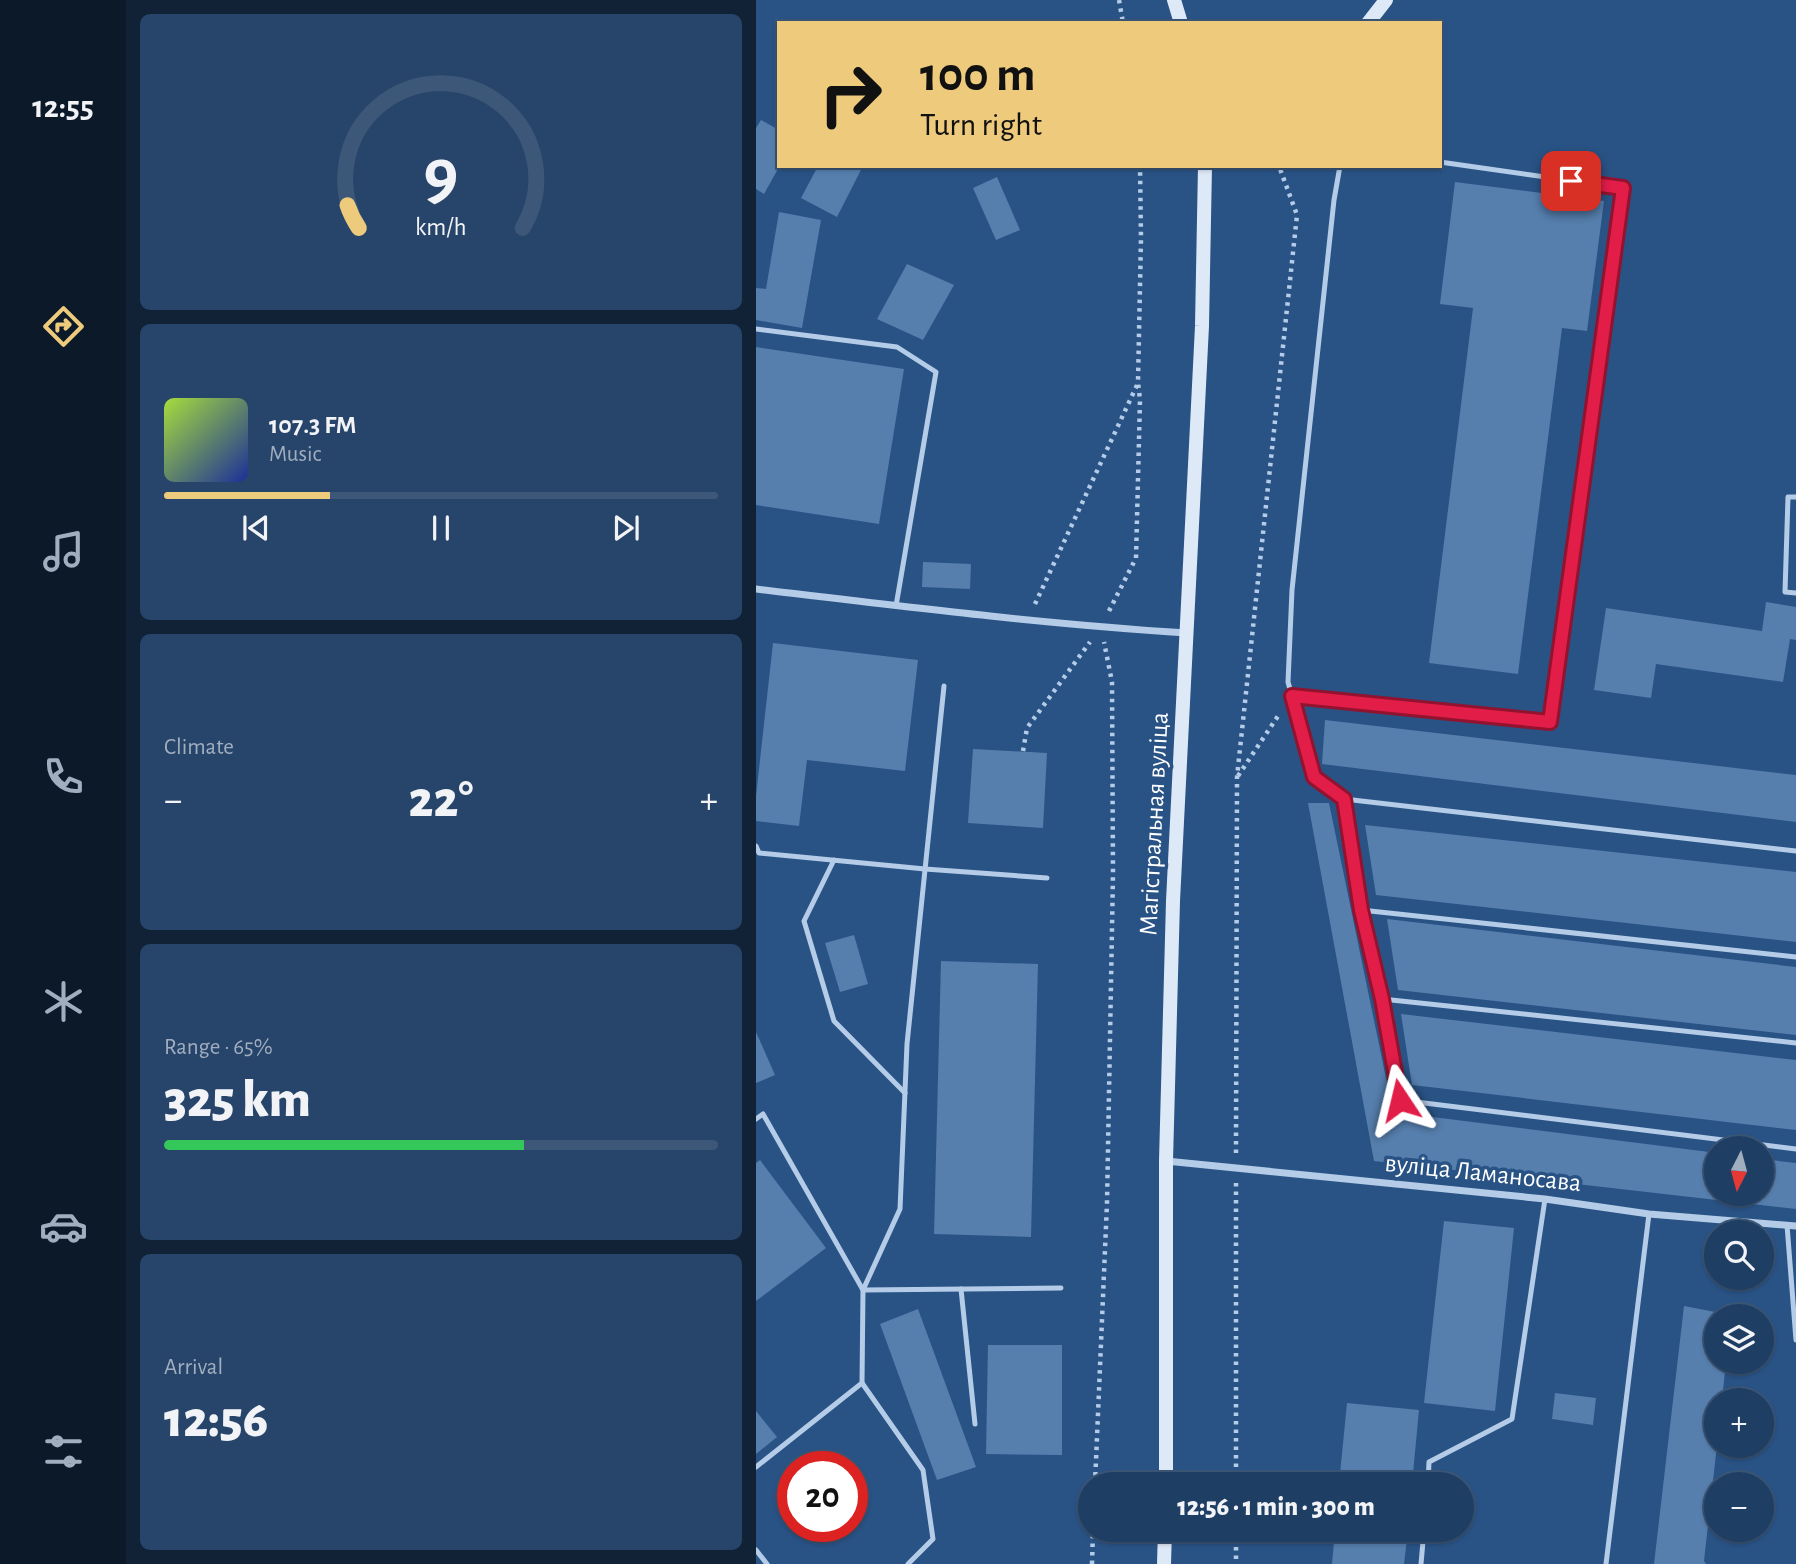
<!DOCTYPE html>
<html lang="en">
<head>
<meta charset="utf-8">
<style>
	body { margin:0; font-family:"Alegreya Sans",sans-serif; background:#27456a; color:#f1f3f6; height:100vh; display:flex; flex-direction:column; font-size:26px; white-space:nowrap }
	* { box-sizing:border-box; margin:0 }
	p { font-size:23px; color:#a1aebf }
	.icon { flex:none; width:38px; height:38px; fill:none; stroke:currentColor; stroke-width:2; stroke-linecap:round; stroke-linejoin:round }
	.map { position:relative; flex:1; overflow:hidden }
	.sheet { display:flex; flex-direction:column; gap:14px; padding:14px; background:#112237; width:630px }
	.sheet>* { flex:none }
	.banner { position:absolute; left:21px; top:21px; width:665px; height:147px; border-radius:0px; box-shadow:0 2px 5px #0004,0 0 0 2px #3c5778; background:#eecb7c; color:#111; overflow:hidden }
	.needle { width:46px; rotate:186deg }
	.tools { position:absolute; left:948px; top:1136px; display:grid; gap:14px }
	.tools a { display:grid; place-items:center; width:70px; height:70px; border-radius:50%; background:#1f3e64; box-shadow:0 2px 5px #0004,0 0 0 2px #3c5778; font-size:35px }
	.speed { position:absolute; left:21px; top:1451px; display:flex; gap:14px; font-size:35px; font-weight:700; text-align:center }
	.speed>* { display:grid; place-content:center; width:91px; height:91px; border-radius:50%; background:#1f3e64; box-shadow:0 2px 5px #0004,0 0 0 2px #3c5778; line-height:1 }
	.speed .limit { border:10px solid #d22; background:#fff; color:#111 }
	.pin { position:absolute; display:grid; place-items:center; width:60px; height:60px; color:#fff; margin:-30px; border-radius:14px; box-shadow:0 4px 10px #0006 }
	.me { position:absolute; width:77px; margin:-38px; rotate:350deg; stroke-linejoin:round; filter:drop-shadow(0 0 5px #0008) }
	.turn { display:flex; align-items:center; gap:24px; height:147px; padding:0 28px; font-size:32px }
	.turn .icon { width:91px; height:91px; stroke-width:2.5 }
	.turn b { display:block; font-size:49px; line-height:60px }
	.big { font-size:52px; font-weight:800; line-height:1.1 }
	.sheet .tile { flex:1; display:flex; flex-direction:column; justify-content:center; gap:10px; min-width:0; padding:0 24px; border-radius:10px; background:#27456a }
	.sheet .dial { align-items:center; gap:0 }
	.dial svg { height:182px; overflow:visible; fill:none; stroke:#3c5778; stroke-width:7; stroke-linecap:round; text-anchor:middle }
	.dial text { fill:#f1f3f6; stroke:none }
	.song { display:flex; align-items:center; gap:21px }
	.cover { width:84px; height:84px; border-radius:10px; background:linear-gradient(135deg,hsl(80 70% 55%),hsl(230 70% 35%)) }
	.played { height:7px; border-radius:4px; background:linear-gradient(90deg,#eecb7c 30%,#3c5778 30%) }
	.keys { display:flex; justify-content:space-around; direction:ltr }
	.heat { display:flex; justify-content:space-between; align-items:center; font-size:38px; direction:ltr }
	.charge { height:10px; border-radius:5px; background:linear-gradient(90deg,#34c759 65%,#3c5778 0) }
	.trip { position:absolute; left:322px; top:1472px; width:396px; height:70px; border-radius:35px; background:#1f3e64; box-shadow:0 2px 5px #0004,0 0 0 2px #3c5778; font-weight:800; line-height:70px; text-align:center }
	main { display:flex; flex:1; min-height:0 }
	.tabs { display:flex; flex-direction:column; width:126px; justify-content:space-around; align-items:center; background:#0c1928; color:#a1aebf }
	.tabs .icon { width:49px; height:49px }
	.tabs .current { color:#eecb7c }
	.tabs b { font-size:32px; color:#f1f3f6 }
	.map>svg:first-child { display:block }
	.building { fill:#567fae }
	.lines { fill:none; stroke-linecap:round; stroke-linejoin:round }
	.path { stroke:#b4cce7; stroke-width:4.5; stroke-dasharray:3.5 5; stroke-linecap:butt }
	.lane { stroke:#b4cce7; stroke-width:5 }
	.street { stroke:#b4cce7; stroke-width:7 }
	.secondary { stroke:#dee9f7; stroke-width:14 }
	.route-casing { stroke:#92132f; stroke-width:18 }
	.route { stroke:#e11d48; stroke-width:12 }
	.labels { text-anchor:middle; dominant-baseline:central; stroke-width:7; stroke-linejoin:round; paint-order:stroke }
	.street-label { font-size:26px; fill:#fff; stroke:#295385 }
</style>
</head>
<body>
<main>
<nav class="tabs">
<b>12:55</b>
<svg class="icon current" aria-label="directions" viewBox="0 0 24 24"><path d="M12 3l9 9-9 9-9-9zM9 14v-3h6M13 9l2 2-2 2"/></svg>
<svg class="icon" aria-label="music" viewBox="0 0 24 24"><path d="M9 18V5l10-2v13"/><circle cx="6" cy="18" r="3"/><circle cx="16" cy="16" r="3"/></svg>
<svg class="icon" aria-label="phone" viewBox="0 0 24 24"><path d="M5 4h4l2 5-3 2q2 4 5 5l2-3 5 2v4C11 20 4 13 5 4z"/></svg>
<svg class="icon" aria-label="climate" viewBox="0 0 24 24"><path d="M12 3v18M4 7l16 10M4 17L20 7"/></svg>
<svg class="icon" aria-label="car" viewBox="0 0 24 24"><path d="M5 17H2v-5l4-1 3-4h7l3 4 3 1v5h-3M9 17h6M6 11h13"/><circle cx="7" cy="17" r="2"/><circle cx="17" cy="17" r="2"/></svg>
<svg class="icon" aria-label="filters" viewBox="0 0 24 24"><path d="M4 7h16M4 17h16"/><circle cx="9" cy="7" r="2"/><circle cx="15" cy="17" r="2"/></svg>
</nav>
<section class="sheet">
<div class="tile dial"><svg viewBox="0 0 100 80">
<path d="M14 69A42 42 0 1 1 86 69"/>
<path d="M14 69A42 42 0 0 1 9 59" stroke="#eecb7c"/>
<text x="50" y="56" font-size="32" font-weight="700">9</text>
<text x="50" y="72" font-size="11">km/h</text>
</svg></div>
<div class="tile">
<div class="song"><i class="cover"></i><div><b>107.3 FM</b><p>Music</p></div></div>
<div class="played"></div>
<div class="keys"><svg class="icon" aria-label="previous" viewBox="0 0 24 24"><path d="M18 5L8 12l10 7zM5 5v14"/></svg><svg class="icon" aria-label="pause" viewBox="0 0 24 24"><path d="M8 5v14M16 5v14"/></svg><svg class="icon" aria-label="next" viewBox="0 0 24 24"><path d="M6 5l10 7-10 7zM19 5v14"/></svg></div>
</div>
<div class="tile"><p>Climate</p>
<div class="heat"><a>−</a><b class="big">22°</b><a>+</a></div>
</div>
<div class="tile"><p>Range · 65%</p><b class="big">325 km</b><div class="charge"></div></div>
<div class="tile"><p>Arrival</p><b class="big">12:56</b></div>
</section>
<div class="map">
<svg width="1040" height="1564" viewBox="0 0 1040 1564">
	<rect width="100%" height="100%" fill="#295385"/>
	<g class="building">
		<polygon points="5,120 23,130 23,167 8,194 0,189 0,128"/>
		<polygon points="62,166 107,166 81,217 45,198"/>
		<polygon points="241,177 264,230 240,240 217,188"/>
		<polygon points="699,182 848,201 831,331 806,328 762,674 673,663 717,308 684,304"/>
		<polygon points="23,212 65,220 46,328 0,320 0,288 10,289"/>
		<polygon points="151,264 198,285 167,340 121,319"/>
		<polygon points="0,347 148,369 123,524 0,505"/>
		<polygon points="167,562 215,564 214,589 166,587"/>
		<polygon points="1010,602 1040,607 1040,640 1034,639 1027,682 900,664 895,698 838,690 850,608 1006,631"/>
		<polygon points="17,643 162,660 149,771 51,760 43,826 0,821 0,796"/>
		<polygon points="569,720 1040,775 1040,822 566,764"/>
		<polygon points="217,749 291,753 287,828 212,823"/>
		<polygon points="552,803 573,803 637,1112 961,1153 961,1194 1006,1194 1006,1159 1040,1163 1040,1209 618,1161"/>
		<polygon points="609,825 1040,872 1040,942 620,895"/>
		<polygon points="631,919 1040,967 1040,1035 642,990"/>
		<polygon points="98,935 112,984 84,992 69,943"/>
		<polygon points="185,961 282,964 275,1237 178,1234"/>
		<polygon points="645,1014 1040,1060 1040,1130 656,1085"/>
		<polygon points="0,1032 19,1075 0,1083"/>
		<polygon points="4,1160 70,1248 0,1301 0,1163"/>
		<polygon points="688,1221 758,1228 739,1411 668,1403"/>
		<polygon points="928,1306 980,1316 961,1316 961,1362 970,1362 966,1400 961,1400 961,1445 948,1561 950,1564 898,1564"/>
		<polygon points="162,1309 220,1467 181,1480 124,1324"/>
		<polygon points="232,1345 306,1345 306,1455 230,1454"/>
		<polygon points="799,1393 840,1398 837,1425 796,1419"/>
		<polygon points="591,1403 663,1410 656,1484 583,1484"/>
		<polygon points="0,1411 21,1437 0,1454"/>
		<polygon points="579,1530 652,1530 648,1564 576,1564"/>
	</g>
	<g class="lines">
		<g class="path">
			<polyline points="363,0 367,23"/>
			<polyline points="279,604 382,383"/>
			<polyline points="353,611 380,558 384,400 382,382 385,238 384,166"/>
			<polyline points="267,751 271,728 334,642"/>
			<polyline points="482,776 524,713"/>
			<polyline points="480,1153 481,777 541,215 523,166"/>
			<polyline points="480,1183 480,1484"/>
			<polyline points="339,1484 351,1203 357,874 356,682 348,642"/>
			<polyline points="480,1530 480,1564"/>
			<polyline points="336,1564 337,1530"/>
		</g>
		<g class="lane">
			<polyline points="584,166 578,200 536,590 532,682 558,777 588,799 1040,851"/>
			<polyline points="0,329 141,347 180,372 140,606"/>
			<polyline points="1040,497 1032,497 1029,592 1040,593"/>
			<polyline points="535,696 794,722 867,188 684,162"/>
			<polyline points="588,799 605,910 626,999 644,1100 1040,1149"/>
			<polyline points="0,846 3,853 169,869 291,878"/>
			<polyline points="78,860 48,921 78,1021 149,1093"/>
			<polyline points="605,910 1040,957"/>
			<polyline points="626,999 1040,1043"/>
			<polyline points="0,1119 7,1114 107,1290 305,1288"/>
			<polyline points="1031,1225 1040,1340"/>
			<polyline points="205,1289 219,1424"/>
			<polyline points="106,1383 167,1470 177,1539 152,1564"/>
			<polyline points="0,1467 106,1383 107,1290 144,1209 151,1044 188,686"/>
			<polyline points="672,1484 673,1462 756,1419 789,1199"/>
			<polyline points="0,1550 11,1564"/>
			<polyline points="665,1564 668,1530"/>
			<polyline points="850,1564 893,1214"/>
		</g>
		<g class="street">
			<path d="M0,589C143,606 287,624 431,633"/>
			<polyline points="410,1161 789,1199 893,1214 1040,1226"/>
		</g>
		<g class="secondary">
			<polyline points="418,0 425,23"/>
			<polyline points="612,23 630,0"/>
			<polyline points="410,1484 410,1161 417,901 446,326 449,166"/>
			<polyline points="408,1564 409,1530"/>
		</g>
	</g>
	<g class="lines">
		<defs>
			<polyline id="route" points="644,1100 626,999 605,910 588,799 558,777 536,696 794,722 867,188 815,181"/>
		</defs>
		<use href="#route" class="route-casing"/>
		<use href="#route" class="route"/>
	</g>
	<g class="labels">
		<g class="street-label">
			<text transform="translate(398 824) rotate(-87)">Магістральная вуліца</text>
			<text transform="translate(727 1173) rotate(6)">вуліца Ламаносава</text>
		</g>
	</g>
</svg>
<div class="tools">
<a><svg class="needle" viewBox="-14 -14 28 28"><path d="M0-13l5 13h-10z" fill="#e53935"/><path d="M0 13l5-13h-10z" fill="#a1aebf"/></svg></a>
<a><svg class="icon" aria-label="search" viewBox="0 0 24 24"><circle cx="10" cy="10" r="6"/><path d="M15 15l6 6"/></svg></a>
<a><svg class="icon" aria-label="layers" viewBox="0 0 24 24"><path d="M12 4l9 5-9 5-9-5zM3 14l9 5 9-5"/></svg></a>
<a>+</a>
<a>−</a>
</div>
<div class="speed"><div class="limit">20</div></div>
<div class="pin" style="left:815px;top:181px;background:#d93025"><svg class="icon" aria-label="arrive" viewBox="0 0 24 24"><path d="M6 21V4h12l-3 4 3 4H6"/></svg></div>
<svg class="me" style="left:644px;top:1100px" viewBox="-20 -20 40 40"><path d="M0-17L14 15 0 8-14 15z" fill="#e11d48" stroke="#fff" stroke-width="4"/></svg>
<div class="trip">12:56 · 1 min · 300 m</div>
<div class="banner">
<div class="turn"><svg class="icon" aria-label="right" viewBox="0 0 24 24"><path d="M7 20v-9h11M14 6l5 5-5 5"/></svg><div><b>100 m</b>Turn right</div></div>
</div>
</div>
</main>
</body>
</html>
